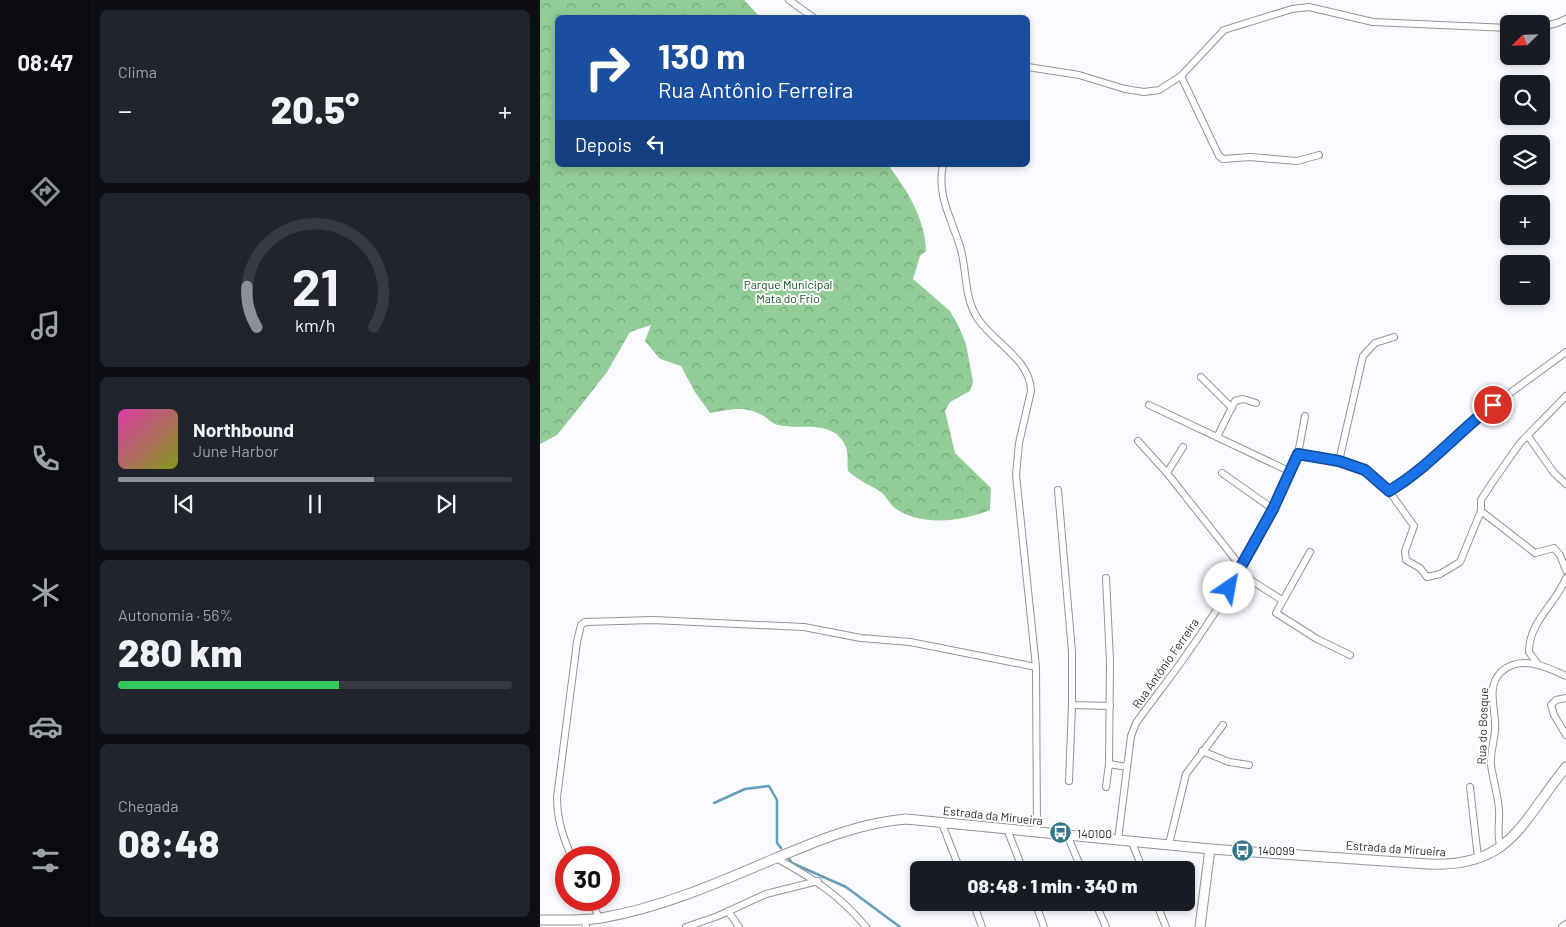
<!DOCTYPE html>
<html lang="pt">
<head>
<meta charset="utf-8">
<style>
	body { margin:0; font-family:Barlow,sans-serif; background:#20242c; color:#f1f3f6; height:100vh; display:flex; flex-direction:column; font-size:19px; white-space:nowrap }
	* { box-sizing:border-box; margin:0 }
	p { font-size:16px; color:#9ea1a6 }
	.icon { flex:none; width:28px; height:28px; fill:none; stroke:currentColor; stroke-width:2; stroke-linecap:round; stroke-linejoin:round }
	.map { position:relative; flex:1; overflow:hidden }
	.drawer { display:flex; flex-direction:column; gap:10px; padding:10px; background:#0d0f14; width:450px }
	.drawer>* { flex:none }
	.top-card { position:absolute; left:15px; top:15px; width:475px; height:152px; border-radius:8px; box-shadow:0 2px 8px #0003; background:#1a4fa0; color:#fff; overflow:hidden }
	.needle { width:32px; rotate:247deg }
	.fabs { position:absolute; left:960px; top:15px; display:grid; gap:10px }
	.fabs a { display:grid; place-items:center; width:50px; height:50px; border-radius:8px; background:#171b24; box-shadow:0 2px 8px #0003; font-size:25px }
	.speed { position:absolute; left:15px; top:846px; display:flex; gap:10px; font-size:25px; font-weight:700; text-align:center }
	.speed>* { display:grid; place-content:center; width:65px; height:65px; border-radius:50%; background:#171b24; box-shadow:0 2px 8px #0003; line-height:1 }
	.speed .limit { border:8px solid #d22; background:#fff; color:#111 }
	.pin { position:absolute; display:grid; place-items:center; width:42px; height:42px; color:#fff; margin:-21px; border:2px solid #fff; border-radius:50%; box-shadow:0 1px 5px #0007 }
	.me { position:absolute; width:55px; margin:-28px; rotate:33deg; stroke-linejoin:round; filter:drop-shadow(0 0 4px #0008) }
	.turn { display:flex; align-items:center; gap:18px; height:105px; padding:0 20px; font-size:22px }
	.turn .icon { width:65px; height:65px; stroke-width:2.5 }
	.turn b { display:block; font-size:35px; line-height:42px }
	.then { display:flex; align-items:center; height:48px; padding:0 20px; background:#0003; gap:10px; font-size:19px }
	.big { font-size:38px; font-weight:800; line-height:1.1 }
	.drawer .card { flex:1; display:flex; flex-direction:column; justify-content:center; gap:8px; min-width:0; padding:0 18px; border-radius:8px; background:#20242c }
	.drawer .dial { align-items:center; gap:0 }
	.dial svg { height:130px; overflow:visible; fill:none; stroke:#363941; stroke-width:7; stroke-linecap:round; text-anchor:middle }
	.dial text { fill:#f1f3f6; stroke:none }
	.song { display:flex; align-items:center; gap:15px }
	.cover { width:60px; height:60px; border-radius:8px; background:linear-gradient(135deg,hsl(320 70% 55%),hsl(70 70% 35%)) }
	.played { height:5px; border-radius:2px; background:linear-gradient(90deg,#8c9099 65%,#363941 65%) }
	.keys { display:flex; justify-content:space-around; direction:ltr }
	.heat { display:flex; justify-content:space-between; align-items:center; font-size:28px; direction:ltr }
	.charge { height:8px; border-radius:4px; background:linear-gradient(90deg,#34c759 56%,#363941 0) }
	.trip { position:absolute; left:370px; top:861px; width:285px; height:50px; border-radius:8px; background:#171b24; box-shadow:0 2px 8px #0003; font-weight:800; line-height:50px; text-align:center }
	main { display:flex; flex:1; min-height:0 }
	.dock { display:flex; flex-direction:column; width:90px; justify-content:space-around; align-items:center; background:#090b0e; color:#9ea1a6 }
	.dock .icon { width:35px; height:35px }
	.dock .active { color:#8c9099 }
	.dock b { font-size:22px; color:#f1f3f6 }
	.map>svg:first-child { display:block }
	.forest { fill:url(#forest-crowns) }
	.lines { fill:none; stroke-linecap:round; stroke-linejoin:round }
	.stream { stroke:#669eb9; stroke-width:2.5 }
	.minor-casing { stroke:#929597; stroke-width:8 }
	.secondary-casing { stroke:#929597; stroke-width:11 }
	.minor { stroke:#fff; stroke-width:6 }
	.secondary { stroke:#fff; stroke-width:9 }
	.route-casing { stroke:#114b97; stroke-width:12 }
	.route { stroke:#1a73e8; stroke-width:9 }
	.labels { text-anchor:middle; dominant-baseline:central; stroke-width:4; stroke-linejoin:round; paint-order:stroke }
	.park-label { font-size:12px; fill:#104f1f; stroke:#fff }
	.street-label { font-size:12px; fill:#2c2d2e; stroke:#fff }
	.poi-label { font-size:12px; fill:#2c2d2e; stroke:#fff; text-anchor:start }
</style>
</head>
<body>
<main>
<nav class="dock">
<b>08:47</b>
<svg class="icon active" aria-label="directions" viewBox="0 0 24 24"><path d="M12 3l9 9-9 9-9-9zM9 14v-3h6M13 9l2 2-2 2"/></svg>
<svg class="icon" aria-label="music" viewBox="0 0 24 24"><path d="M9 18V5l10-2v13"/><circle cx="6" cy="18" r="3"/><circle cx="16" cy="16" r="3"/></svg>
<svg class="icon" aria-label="phone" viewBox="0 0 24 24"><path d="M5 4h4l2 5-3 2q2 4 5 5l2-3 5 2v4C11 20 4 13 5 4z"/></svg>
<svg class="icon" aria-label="climate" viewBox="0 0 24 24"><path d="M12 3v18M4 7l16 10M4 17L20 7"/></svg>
<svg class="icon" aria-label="car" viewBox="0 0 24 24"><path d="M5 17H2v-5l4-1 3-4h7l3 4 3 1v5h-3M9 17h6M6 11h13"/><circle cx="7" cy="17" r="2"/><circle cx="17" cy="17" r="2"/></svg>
<svg class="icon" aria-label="filters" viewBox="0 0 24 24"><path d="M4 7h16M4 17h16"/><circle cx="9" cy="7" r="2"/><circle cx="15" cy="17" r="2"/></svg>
</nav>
<section class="drawer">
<div class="card"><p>Clima</p>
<div class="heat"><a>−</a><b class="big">20.5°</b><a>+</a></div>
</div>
<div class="card dial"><svg viewBox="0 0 100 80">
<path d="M14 69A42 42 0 1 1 86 69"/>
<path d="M14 69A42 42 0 0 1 8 44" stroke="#8c9099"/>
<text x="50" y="56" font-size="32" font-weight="700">21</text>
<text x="50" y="72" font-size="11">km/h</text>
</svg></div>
<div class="card">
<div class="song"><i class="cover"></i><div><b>Northbound</b><p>June Harbor</p></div></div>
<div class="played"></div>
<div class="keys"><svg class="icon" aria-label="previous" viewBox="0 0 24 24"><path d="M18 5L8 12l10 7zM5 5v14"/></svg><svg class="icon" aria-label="pause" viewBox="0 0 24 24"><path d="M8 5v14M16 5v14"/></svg><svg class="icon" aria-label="next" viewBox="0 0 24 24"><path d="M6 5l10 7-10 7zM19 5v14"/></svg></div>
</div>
<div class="card"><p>Autonomia · 56%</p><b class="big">280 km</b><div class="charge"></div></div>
<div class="card"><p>Chegada</p><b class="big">08:48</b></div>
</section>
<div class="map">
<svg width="1026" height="927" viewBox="0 0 1026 927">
	<defs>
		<pattern id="forest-crowns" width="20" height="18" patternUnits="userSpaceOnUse" patternTransform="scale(1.25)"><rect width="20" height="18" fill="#92cc97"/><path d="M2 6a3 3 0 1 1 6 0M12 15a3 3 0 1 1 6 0" fill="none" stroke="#77a67c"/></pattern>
	</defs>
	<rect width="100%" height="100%" fill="#f9fbfe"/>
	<path class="forest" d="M0,0H204L220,17L18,18V165H348C367,190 385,218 386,251L380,256L373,279L410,311L419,327L426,344L433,382L430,391L410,402L405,411L415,453L451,488L450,510C422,521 383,527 356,509C350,505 347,497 341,492C329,484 320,482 308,471C307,464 309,451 305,445C291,417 257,432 235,424C230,422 227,417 222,415C202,405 191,410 170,413L155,392L141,366L120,359L105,341L111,325L90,332L67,372L42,404L17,435L0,444Z"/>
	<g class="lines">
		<g class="stream">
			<polyline points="174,803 205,789 229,786 237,800 237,843 241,848"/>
			<polyline points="249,859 252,863 306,887 360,927"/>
		</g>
		<defs>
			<g id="minor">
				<polyline points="249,0 274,18"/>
				<polyline points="1001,27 1017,23 1026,19"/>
				<polyline points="488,67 539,75 585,89 604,92 619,90 641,76 684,30 752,9 769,7 833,22 969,28"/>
				<polyline points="641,76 679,156 683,159 710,157 757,161 779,155"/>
				<path d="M403,165C396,196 413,221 421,250C427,273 424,298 438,319C455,344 490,359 491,391L479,443L476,475L496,667L497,832"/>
				<polyline points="661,377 692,408"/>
				<polyline points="609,405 751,472"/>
				<polyline points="988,436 1014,473 1026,484"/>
				<polyline points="677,437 695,401 703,399 716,403"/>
				<polyline points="598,441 627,473 702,568"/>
				<polyline points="758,454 765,416"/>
				<polyline points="799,461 823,356 835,343 854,337"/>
				<polyline points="627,473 643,447"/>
				<polyline points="682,473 733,509"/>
				<polyline points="518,490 532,652 532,705 570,706"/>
				<polyline points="849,491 874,526 865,551 866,560 880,568 887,577 900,574 920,562 941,511 941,500 952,483 980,443 1026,396"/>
				<polyline points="941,511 995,553 1014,548 1020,555 1026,570"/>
				<polyline points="770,552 736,613 777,639 810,655"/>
				<polyline points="698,572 742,600"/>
				<polyline points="566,578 570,661 569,764 587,767"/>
				<path d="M997,663L989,652C989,621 1016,604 1026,578"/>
				<polyline points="1026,698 1016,700 1011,705 1014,715 1026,735"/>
				<polyline points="662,751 689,762 709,765"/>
				<polyline points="529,781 532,705"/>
				<polyline points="566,787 569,764"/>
				<polyline points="930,787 938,858"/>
				<polyline points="401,821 420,870"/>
				<polyline points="467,829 483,870"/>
				<polyline points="527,835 542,870"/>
				<path d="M578,840L591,736L596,723C611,702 627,682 642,661C685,601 732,523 758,454L799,461L825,470L849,491L878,472L940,415L1026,352"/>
				<polyline points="591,840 603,870"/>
				<polyline points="629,844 646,774 683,725"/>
				<path d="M961,848C956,835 960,824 959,810C958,795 953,780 951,765C950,753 954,742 955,731C957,711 945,688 961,672C980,654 1007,667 1026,676"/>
				<path d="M32,858C23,837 17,820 17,797L37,642L41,625L45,622L113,620L264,627L321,638L370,642L496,667"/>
				<path d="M236,858C272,878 299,894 326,927"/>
				<polyline points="51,900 59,918"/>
				<polyline points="433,902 442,927"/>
				<polyline points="495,902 504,927"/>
				<polyline points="555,902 566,927"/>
				<polyline points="616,902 626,927"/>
				<polyline points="188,911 199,927"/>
				<polyline points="44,919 46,927"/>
				<polyline points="146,927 178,916 226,894 278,881"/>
				<polyline points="1022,927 1026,924"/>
			</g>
			<g id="secondary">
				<path d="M0,920C20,920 41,921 61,918C121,908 180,882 236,858C279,840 319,823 366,819L670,849L888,864C971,868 981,822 1026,767"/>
				<polyline points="660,927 670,849"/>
			</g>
		</defs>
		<use href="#minor" class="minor-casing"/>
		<use href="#secondary" class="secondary-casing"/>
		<use href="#minor" class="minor"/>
		<use href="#secondary" class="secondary"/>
	</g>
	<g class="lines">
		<defs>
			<path id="route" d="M689,588L733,509L758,454L799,461L825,470L849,491C888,468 917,433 953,405"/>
		</defs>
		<use href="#route" class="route-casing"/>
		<use href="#route" class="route"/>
	</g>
	<defs>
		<symbol id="bus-disc" viewBox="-11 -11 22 22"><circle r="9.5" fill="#347788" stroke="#fff"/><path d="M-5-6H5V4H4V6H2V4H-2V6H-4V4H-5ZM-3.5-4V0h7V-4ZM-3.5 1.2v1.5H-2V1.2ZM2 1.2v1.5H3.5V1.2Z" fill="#fff"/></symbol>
	</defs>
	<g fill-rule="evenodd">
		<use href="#bus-disc" x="508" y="820" width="25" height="25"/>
		<use href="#bus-disc" x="690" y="838" width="25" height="25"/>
	</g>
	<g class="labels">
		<g class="park-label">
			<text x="248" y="284">Parque Municipal<tspan x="248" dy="14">Mata do Frio</tspan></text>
		</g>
		<g class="street-label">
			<text transform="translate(625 663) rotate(-55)">Rua Antônio Ferreira</text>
			<text transform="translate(942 726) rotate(-88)">Rua do Bosque</text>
			<text transform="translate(453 815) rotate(6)">Estrada da Mirueira</text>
			<text transform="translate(856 848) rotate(4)">Estrada da Mirueira</text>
		</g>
		<g class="poi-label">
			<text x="537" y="833">140100</text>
			<text x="718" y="850">140099</text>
		</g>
	</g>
</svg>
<div class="fabs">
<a><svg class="needle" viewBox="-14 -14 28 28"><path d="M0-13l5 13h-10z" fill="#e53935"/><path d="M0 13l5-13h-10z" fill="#9ea1a6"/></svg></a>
<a><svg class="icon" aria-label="search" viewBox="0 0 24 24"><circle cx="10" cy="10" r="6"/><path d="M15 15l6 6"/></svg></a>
<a><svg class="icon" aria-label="layers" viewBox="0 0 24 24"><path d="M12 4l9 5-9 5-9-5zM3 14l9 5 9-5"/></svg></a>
<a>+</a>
<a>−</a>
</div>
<div class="speed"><div class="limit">30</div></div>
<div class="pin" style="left:953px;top:405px;background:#d93025"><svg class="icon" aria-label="arrive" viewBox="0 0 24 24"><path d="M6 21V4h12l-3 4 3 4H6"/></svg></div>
<svg class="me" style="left:689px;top:588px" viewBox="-20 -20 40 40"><circle r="19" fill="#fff"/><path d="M0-13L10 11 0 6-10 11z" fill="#1a73e8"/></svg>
<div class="trip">08:48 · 1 min · 340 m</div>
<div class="top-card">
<div class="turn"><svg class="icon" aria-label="right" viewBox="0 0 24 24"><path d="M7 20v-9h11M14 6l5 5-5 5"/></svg><div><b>130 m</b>Rua Antônio Ferreira</div></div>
<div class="then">Depois<svg class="icon" aria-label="left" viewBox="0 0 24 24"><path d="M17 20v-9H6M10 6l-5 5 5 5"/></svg></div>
</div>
</div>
</main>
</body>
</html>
